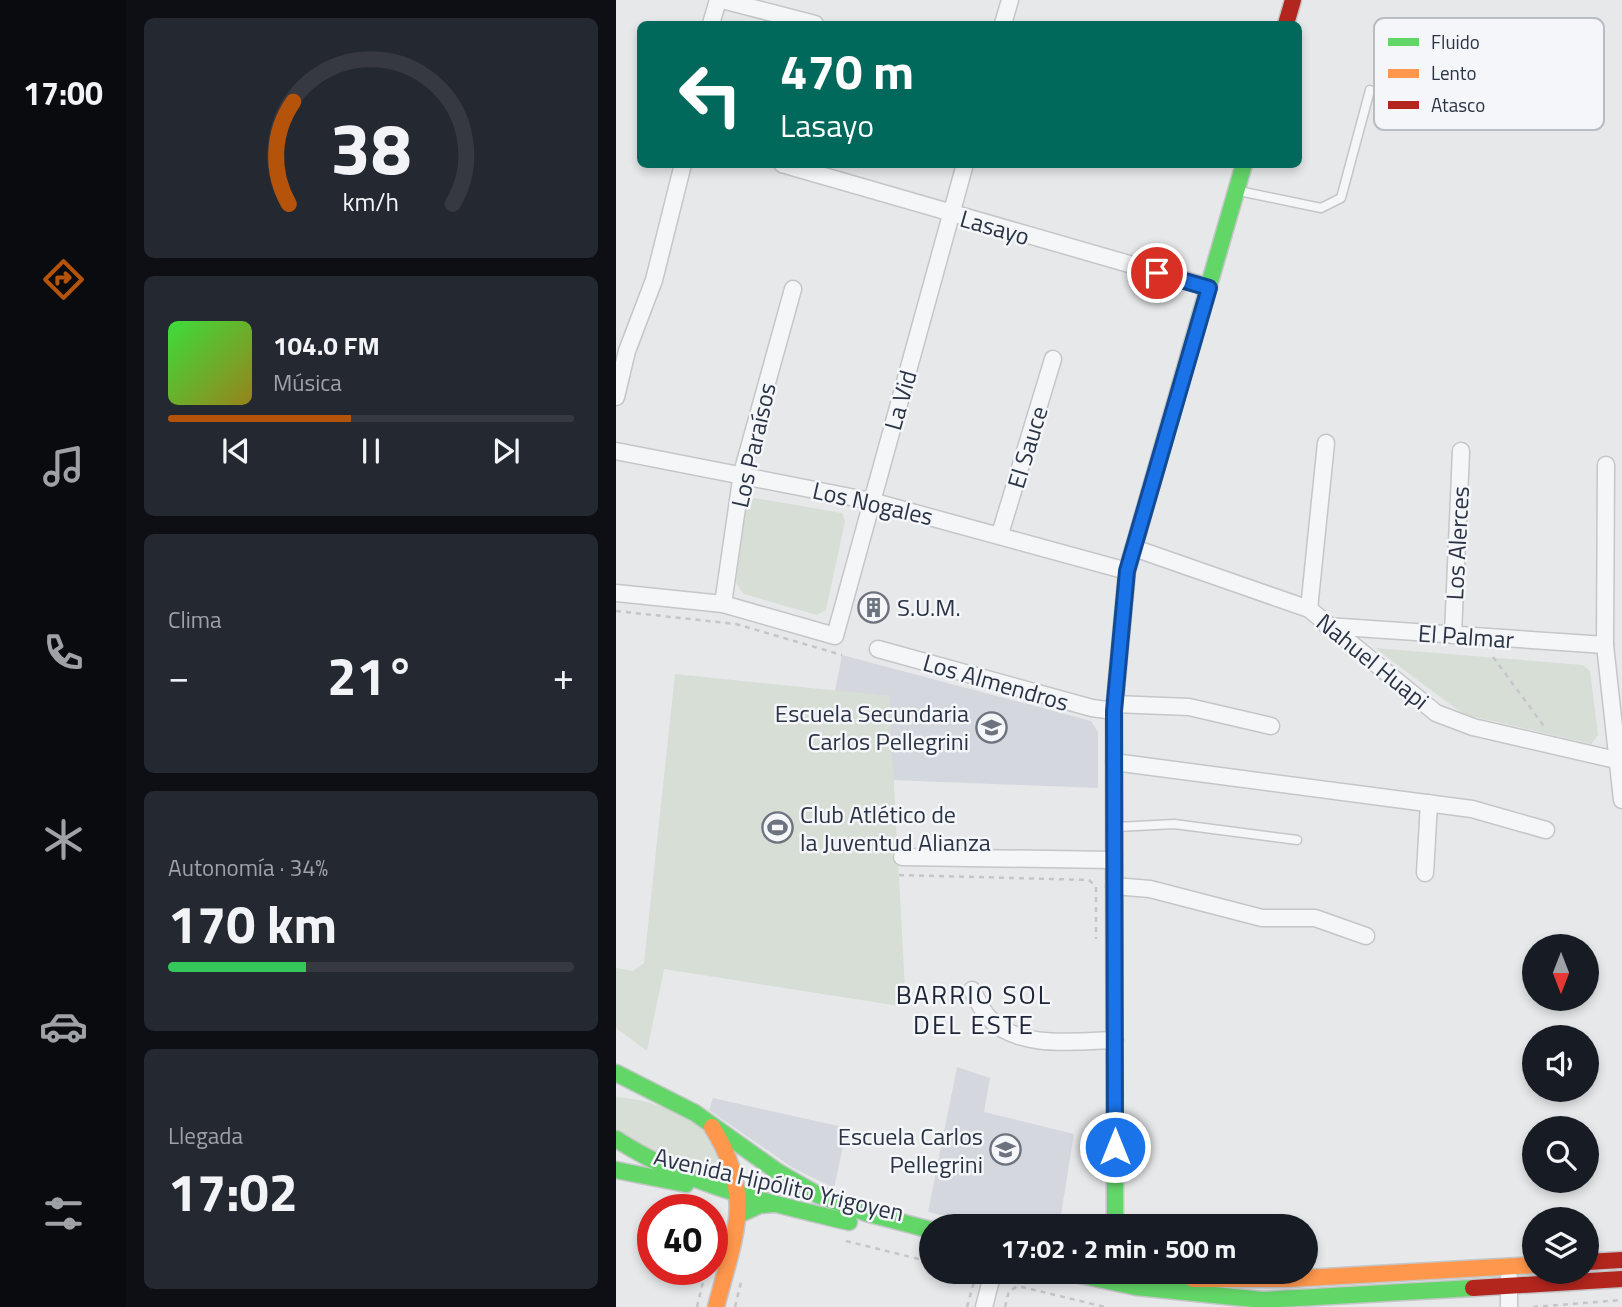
<!DOCTYPE html>
<html lang="es">
<head>
<meta charset="utf-8">
<style>
	body { margin:0; font-family:"Titillium Web",sans-serif; background:#242831; color:#f1f3f6; height:100vh; display:flex; flex-direction:column; font-size:26px; white-space:nowrap }
	* { box-sizing:border-box; margin:0 }
	p { font-size:23px; color:#9ea1a6 }
	.icon { flex:none; width:38px; height:38px; fill:none; stroke:currentColor; stroke-width:2; stroke-linecap:round; stroke-linejoin:round }
	.map { position:relative; flex:1; overflow:hidden }
	.side { display:flex; flex-direction:column; gap:18px; padding:18px; background:#0d0f14; width:490px }
	.side>* { flex:none }
	.banner { position:absolute; left:21px; top:21px; width:665px; height:147px; border-radius:10px; box-shadow:0 4px 10px #0003; background:#00695c; color:#fff; overflow:hidden }
	.needle { width:46px; rotate:180deg }
	.fabs { position:absolute; left:906px; top:934px; display:grid; gap:14px }
	.fabs a { display:grid; place-items:center; width:77px; height:77px; border-radius:50%; background:#171b24; box-shadow:0 4px 10px #0003; font-size:35px }
	.speed { position:absolute; left:21px; top:1194px; display:flex; gap:14px; font-size:35px; font-weight:700; text-align:center }
	.speed>* { display:grid; place-content:center; width:91px; height:91px; border-radius:50%; background:#171b24; box-shadow:0 4px 10px #0003; line-height:1 }
	.speed .limit { border:10px solid #d22; background:#fff; color:#111 }
	.pin { position:absolute; display:grid; place-items:center; width:60px; height:60px; color:#fff; margin:-30px; border:4px solid #fff; border-radius:50%; box-shadow:0 2px 7px #0007 }
	.me { position:absolute; width:77px; margin:-38px; rotate:0deg; stroke-linejoin:round; filter:drop-shadow(0 0 5px #0008) }
	.turn { display:flex; align-items:center; gap:24px; height:147px; padding:0 28px; font-size:32px }
	.turn .icon { width:91px; height:91px; stroke-width:2.5 }
	.turn b { display:block; font-size:49px; line-height:60px }
	.big { font-size:52px; font-weight:700; line-height:1.1 }
	.side .tile { flex:1; display:flex; flex-direction:column; justify-content:center; gap:10px; min-width:0; padding:0 24px; border-radius:10px; background:#242831 }
	.side .dial { align-items:center; gap:0 }
	.dial svg { height:182px; overflow:visible; fill:none; stroke:#363941; stroke-width:7; stroke-linecap:round; text-anchor:middle }
	.dial text { fill:#f1f3f6; stroke:none }
	.song { display:flex; align-items:center; gap:21px }
	.cover { width:84px; height:84px; border-radius:10px; background:linear-gradient(135deg,hsl(120 70% 55%),hsl(50 70% 35%)) }
	.played { height:7px; border-radius:4px; background:linear-gradient(90deg,#b45309 45%,#363941 45%) }
	.keys { display:flex; justify-content:space-around; direction:ltr }
	.heat { display:flex; justify-content:space-between; align-items:center; font-size:38px; direction:ltr }
	.charge { height:10px; border-radius:5px; background:linear-gradient(90deg,#34c759 34%,#363941 0) }
	.trip { position:absolute; left:303px; top:1214px; width:399px; height:70px; border-radius:35px; background:#171b24; box-shadow:0 4px 10px #0003; font-weight:700; line-height:70px; text-align:center }
	main { display:flex; flex:1; min-height:0 }
	.tab-bar { display:flex; flex-direction:column; width:126px; justify-content:space-around; align-items:center; background:#090b0e; color:#9ea1a6 }
	.tab-bar .icon { width:49px; height:49px }
	.tab-bar .current { color:#b45309 }
	.tab-bar b { font-size:32px; color:#f1f3f6 }
	.map>svg:first-child { display:block }
	.built { fill:#d4d7dd }
	.green { fill:#d6ded6 }
	.lines { fill:none; stroke-linecap:round; stroke-linejoin:round }
	.lane-casing { stroke:#c4c6c8; stroke-width:11 }
	.street-casing { stroke:#c4c6c8; stroke-width:19 }
	.fast-casing { stroke:#c4c6c8; stroke-width:19 }
	.slow-casing { stroke:#c4c6c8; stroke-width:19 }
	.jam-casing { stroke:#c4c6c8; stroke-width:19 }
	.path { stroke:#c5c6ca; stroke-width:2.5; stroke-dasharray:5 5; stroke-linecap:butt }
	.lane { stroke:#f5f6f7; stroke-width:8 }
	.street { stroke:#f5f6f7; stroke-width:16 }
	.fast { stroke:#63d668; stroke-width:16 }
	.slow { stroke:#ff974d; stroke-width:16 }
	.jam { stroke:#b3261e; stroke-width:16 }
	.route-casing { stroke:#114b97; stroke-width:18 }
	.route { stroke:#1a73e8; stroke-width:12 }
	.labels { text-anchor:middle; dominant-baseline:central; stroke-width:5; stroke-linejoin:round; paint-order:stroke }
	.street-label { font-size:24px; fill:#2b3445; stroke:#f4f6f9 }
	.poi-label { font-size:24px; fill:#2b3445; stroke:#f4f6f9; text-anchor:start }
	.neighbourhood-label { font-size:26px; letter-spacing:2px; fill:#1d2536; stroke:#f4f6f9 }
	.key { fill:#f4f6f9; stroke:#b8bcc3; stroke-width:2 }
	.key-label { font-size:19px; fill:#2b3445 }
</style>
</head>
<body>
<main>
<nav class="tab-bar">
<b>17:00</b>
<svg class="icon current" aria-label="directions" viewBox="0 0 24 24"><path d="M12 3l9 9-9 9-9-9zM9 14v-3h6M13 9l2 2-2 2"/></svg>
<svg class="icon" aria-label="music" viewBox="0 0 24 24"><path d="M9 18V5l10-2v13"/><circle cx="6" cy="18" r="3"/><circle cx="16" cy="16" r="3"/></svg>
<svg class="icon" aria-label="phone" viewBox="0 0 24 24"><path d="M5 4h4l2 5-3 2q2 4 5 5l2-3 5 2v4C11 20 4 13 5 4z"/></svg>
<svg class="icon" aria-label="climate" viewBox="0 0 24 24"><path d="M12 3v18M4 7l16 10M4 17L20 7"/></svg>
<svg class="icon" aria-label="car" viewBox="0 0 24 24"><path d="M5 17H2v-5l4-1 3-4h7l3 4 3 1v5h-3M9 17h6M6 11h13"/><circle cx="7" cy="17" r="2"/><circle cx="17" cy="17" r="2"/></svg>
<svg class="icon" aria-label="filters" viewBox="0 0 24 24"><path d="M4 7h16M4 17h16"/><circle cx="9" cy="7" r="2"/><circle cx="15" cy="17" r="2"/></svg>
</nav>
<section class="side">
<div class="tile dial"><svg viewBox="0 0 100 80">
<path d="M14 69A42 42 0 1 1 86 69"/>
<path d="M14 69A42 42 0 0 1 16 24" stroke="#b45309"/>
<text x="50" y="56" font-size="32" font-weight="700">38</text>
<text x="50" y="72" font-size="11">km/h</text>
</svg></div>
<div class="tile">
<div class="song"><i class="cover"></i><div><b>104.0 FM</b><p>Música</p></div></div>
<div class="played"></div>
<div class="keys"><svg class="icon" aria-label="previous" viewBox="0 0 24 24"><path d="M18 5L8 12l10 7zM5 5v14"/></svg><svg class="icon" aria-label="pause" viewBox="0 0 24 24"><path d="M8 5v14M16 5v14"/></svg><svg class="icon" aria-label="next" viewBox="0 0 24 24"><path d="M6 5l10 7-10 7zM19 5v14"/></svg></div>
</div>
<div class="tile"><p>Clima</p>
<div class="heat"><a>−</a><b class="big">21°</b><a>+</a></div>
</div>
<div class="tile"><p>Autonomía · 34%</p><b class="big">170 km</b><div class="charge"></div></div>
<div class="tile"><p>Llegada</p><b class="big">17:02</b></div>
</section>
<div class="map">
<svg width="1006" height="1307" viewBox="0 0 1006 1307">
	<rect width="100%" height="100%" fill="#e6e8ea"/>
	<g class="built">
		<polygon points="226,655 475,721 482,732 482,788 276,780 273,696 219,691"/>
		<polygon points="341,1067 374,1078 368,1112 458,1134 443,1227 380,1227 312,1212"/>
		<polygon points="97,1098 231,1128 218,1188 177,1168 93,1110"/>
	</g>
	<g class="green">
		<polygon points="138,498 226,513 229,521 210,610 201,615 128,594 120,583 130,504"/>
		<polygon points="759,648 967,665 974,671 982,735 975,744 847,714"/>
		<polygon points="59,674 273,696 290,1007 48,969 31,1051 0,1028 0,968 17,971 28,963"/>
		<path d="M0,1097C29,1099 63,1110 86,1130C101,1142 108,1163 115,1181H99L0,1131Z"/>
	</g>
	<g class="lines">
		<defs>
			<g id="lane">
				<polyline points="623,191 705,208 725,198 754,90"/>
				<polyline points="501,827 558,824 681,840"/>
			</g>
			<g id="street">
				<polyline points="106,0 199,24"/>
				<polyline points="95,24 102,0"/>
				<polyline points="387,24 394,0"/>
				<polyline points="166,164 593,287"/>
				<polyline points="0,397 11,351 38,280 67,164"/>
				<polyline points="0,451 255,501 511,571"/>
				<polyline points="990,465 989,645 1006,800"/>
				<polyline points="384,534 437,359"/>
				<polyline points="518,548 693,609 820,713 857,727 1000,760"/>
				<polyline points="0,593 107,604 219,636 349,164"/>
				<polyline points="107,604 126,473 177,289"/>
				<polyline points="693,609 710,443"/>
				<polyline points="711,626 989,645"/>
				<polyline points="837,635 845,451"/>
				<polyline points="262,649 476,708 498,711"/>
				<polyline points="498,704 573,707 655,726"/>
				<polyline points="498,762 856,809 930,830"/>
				<polyline points="286,857 497,860"/>
				<polyline points="809,873 813,803"/>
				<polyline points="498,886 534,889 646,918 699,918 750,936"/>
				<path d="M356,990C361,999 366,1011 373,1018C403,1050 460,1041 499,1040"/>
				<polyline points="893,1278 893,1307"/>
				<polyline points="368,1307 377,1272"/>
			</g>
			<g id="fast">
				<polyline points="573,354 628,164"/>
				<polyline points="498,853 499,1227"/>
				<polyline points="0,1073 79,1113 162,1172 202,1195 250,1213 315,1230"/>
				<path d="M0,1139C72,1186 151,1202 233,1222"/>
				<polyline points="0,1170 70,1184"/>
				<polyline points="122,1215 144,1205 158,1204"/>
				<polyline points="450,1272 520,1287 647,1300 857,1288"/>
			</g>
			<g id="slow">
				<polyline points="498,853 498,711 511,571 573,354"/>
				<path d="M96,1127C139,1196 119,1234 100,1307"/>
				<polyline points="577,1279 673,1279 919,1265"/>
			</g>
			<g id="jam">
				<polyline points="670,24 677,0"/>
				<polyline points="971,1262 1006,1260"/>
				<polyline points="857,1288 1006,1279"/>
			</g>
		</defs>
		<use href="#lane" class="lane-casing"/>
		<use href="#street" class="street-casing"/>
		<use href="#fast" class="fast-casing"/>
		<use href="#slow" class="slow-casing"/>
		<use href="#jam" class="jam-casing"/>
		<g class="path">
			<polyline points="0,611 120,624 226,655"/>
			<polyline points="877,657 930,729"/>
			<polyline points="283,875 473,880 480,887 480,939"/>
			<polyline points="230,1241 315,1262"/>
			<polyline points="96,1243 103,1215"/>
			<polyline points="81,1307 90,1269"/>
			<polyline points="119,1307 125,1282"/>
			<polyline points="351,1307 358,1282 353,1272"/>
			<polyline points="389,1307 393,1291 402,1286 489,1307"/>
			<polyline points="917,1307 1006,1300"/>
		</g>
		<use href="#lane" class="lane"/>
		<use href="#street" class="street"/>
		<use href="#fast" class="fast"/>
		<use href="#slow" class="slow"/>
		<use href="#jam" class="jam"/>
	</g>
	<g class="lines">
		<defs>
			<polyline id="route" points="499,1147 498,711 511,571 593,288 541,273"/>
		</defs>
		<use href="#route" class="route-casing"/>
		<use href="#route" class="route"/>
	</g>
	<defs>
		<symbol id="building-ring" viewBox="-11 -11 22 22"><circle r="9.5" fill="#f4f6f9" stroke="#6c737f" stroke-width="1.5"/><path d="M-4-6H4V6H1V3H-1V6H-4ZM-2.5-4.3h1.7v1.8h-1.7ZM.8-4.3h1.7v1.8H.8ZM-2.5-1h1.7V.8h-1.7ZM.8-1h1.7V.8H.8Z" fill="#6c737f"/></symbol>
		<symbol id="school-ring" viewBox="-11 -11 22 22"><circle r="9.5" fill="#f4f6f9" stroke="#6c737f" stroke-width="1.5"/><path d="M0-5L7-2L0 1L-7-2ZM-4 1L0 2.5L4 1V4Q0 6-4 4Z" fill="#6c737f"/></symbol>
		<symbol id="stadium-ring" viewBox="-11 -11 22 22"><circle r="9.5" fill="#f4f6f9" stroke="#6c737f" stroke-width="1.5"/><path d="M0-5a6.5 5 0 1 0 0 10a6.5 5 0 1 0 0-10ZM-3.5-1.8h7v3.6h-7Z" fill="#6c737f"/></symbol>
	</defs>
	<g fill-rule="evenodd">
		<use href="#building-ring" x="240" y="590" width="35" height="35"/>
		<use href="#school-ring" x="358" y="710" width="35" height="35"/>
		<use href="#stadium-ring" x="144" y="810" width="35" height="35"/>
		<use href="#school-ring" x="372" y="1132" width="35" height="35"/>
	</g>
	<g class="labels">
		<g class="street-label">
			<text transform="translate(379 227) rotate(16)">Lasayo</text>
			<text transform="translate(284 400) rotate(-74)">La Vid</text>
			<text transform="translate(137 445) rotate(-77)">Los Paraísos</text>
			<text transform="translate(411 447) rotate(-73)">El Sauce</text>
			<text transform="translate(257 503) rotate(13)">Los Nogales</text>
			<text transform="translate(841 543) rotate(-87)">Los Alerces</text>
			<text transform="translate(850 636) rotate(4)">El Palmar</text>
			<text transform="translate(757 661) rotate(39)">Nahuel Huapi</text>
			<text transform="translate(380 682) rotate(16)">Los Almendros</text>
			<text transform="translate(163 1184) rotate(13)">Avenida Hipólito Yrigoyen</text>
		</g>
		<g class="poi-label">
			<text x="281" y="607">S.U.M.</text>
			<text x="353" y="713" text-anchor="end">Escuela Secundaria<tspan x="353" dy="28">Carlos Pellegrini</tspan></text>
			<text x="184" y="814">Club Atlético de<tspan x="184" dy="28">la Juventud Alianza</tspan></text>
			<text x="367" y="1136" text-anchor="end">Escuela Carlos<tspan x="367" dy="28">Pellegrini</tspan></text>
		</g>
		<g class="neighbourhood-label">
			<text x="358" y="994">BARRIO SOL<tspan x="358" dy="30">DEL ESTE</tspan></text>
		</g>
	</g>
	<rect x="758" y="18" width="230" height="112" rx="10" class="key"/>
	<rect x="772" y="38" width="31" height="8" fill="#63d668"/>
	<rect x="772" y="69" width="31" height="9" fill="#ff974d"/>
	<rect x="772" y="101" width="31" height="8" fill="#b3261e"/>
	<g class="key-label">
		<text x="815" y="49">Fluido</text>
		<text x="815" y="80">Lento</text>
		<text x="815" y="112">Atasco</text>
	</g>
</svg>
<div class="fabs">
<a><svg class="needle" viewBox="-14 -14 28 28"><path d="M0-13l5 13h-10z" fill="#e53935"/><path d="M0 13l5-13h-10z" fill="#9ea1a6"/></svg></a>
<a><svg class="icon" aria-label="sound" viewBox="0 0 24 24"><path d="M4 9h4l5-4v14l-5-4H4zM17 9q2 3 0 6"/></svg></a>
<a><svg class="icon" aria-label="search" viewBox="0 0 24 24"><circle cx="10" cy="10" r="6"/><path d="M15 15l6 6"/></svg></a>
<a><svg class="icon" aria-label="layers" viewBox="0 0 24 24"><path d="M12 4l9 5-9 5-9-5zM3 14l9 5 9-5"/></svg></a>
</div>
<div class="speed"><div class="limit">40</div></div>
<div class="pin" style="left:541px;top:273px;background:#d93025"><svg class="icon" aria-label="arrive" viewBox="0 0 24 24"><path d="M6 21V4h12l-3 4 3 4H6"/></svg></div>
<svg class="me" style="left:499px;top:1147px" viewBox="-20 -20 40 40"><circle r="17" fill="#1a73e8" stroke="#fff" stroke-width="3"/><path d="M0-11L8 9 0 5-8 9z" fill="#fff"/></svg>
<div class="trip">17:02 · 2 min · 500 m</div>
<div class="banner">
<div class="turn"><svg class="icon" aria-label="left" viewBox="0 0 24 24"><path d="M17 20v-9H6M10 6l-5 5 5 5"/></svg><div><b>470 m</b>Lasayo</div></div>
</div>
</div>
</main>
</body>
</html>
